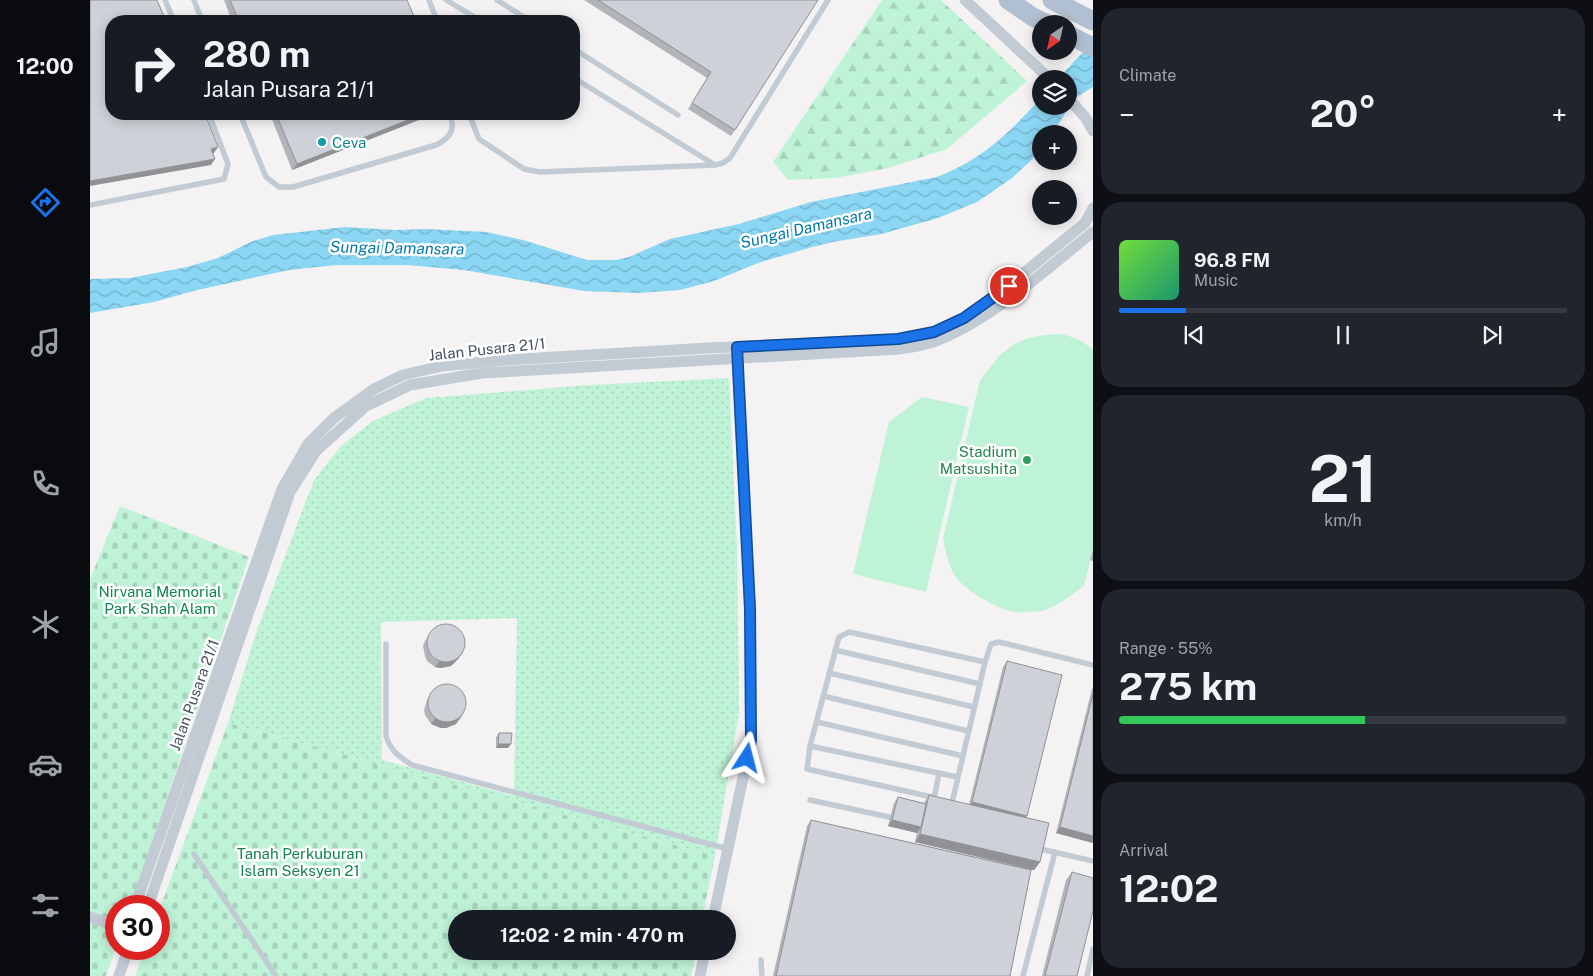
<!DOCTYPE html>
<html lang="en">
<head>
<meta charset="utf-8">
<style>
	body { margin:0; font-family:"Public Sans",sans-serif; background:#20242c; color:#f1f3f6; height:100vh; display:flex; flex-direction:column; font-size:19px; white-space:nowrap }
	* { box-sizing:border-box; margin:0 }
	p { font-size:16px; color:#9ea1a6 }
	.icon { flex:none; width:28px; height:28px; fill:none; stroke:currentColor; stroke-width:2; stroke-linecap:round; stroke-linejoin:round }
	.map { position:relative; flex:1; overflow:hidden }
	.panel { display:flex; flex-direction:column; gap:8px; padding:8px; background:#0d0f14; width:500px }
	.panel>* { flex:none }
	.top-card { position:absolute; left:15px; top:15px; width:475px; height:105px; border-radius:20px; box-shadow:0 2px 12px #0003; background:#171b24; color:#f1f3f6; overflow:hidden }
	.needle { width:32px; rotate:214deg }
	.buttons { position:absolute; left:942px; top:15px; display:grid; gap:10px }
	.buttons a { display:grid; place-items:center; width:45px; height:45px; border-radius:50%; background:#171b24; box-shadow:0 2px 12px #0003; font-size:25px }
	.speed { position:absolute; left:15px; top:895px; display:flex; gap:10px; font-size:25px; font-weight:700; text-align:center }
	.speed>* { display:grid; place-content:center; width:65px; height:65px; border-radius:50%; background:#171b24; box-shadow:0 2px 12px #0003; line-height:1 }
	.speed .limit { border:8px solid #d22; background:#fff; color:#111 }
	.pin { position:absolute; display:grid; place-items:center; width:42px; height:42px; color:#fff; margin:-21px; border:2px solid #fff; border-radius:50%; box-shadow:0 1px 5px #0007 }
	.me { position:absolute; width:55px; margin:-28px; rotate:9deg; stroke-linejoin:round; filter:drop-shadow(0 0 4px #0008) }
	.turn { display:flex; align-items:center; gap:18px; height:105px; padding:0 15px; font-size:22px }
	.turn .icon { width:65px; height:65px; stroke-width:2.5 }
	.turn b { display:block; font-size:35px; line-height:42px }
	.big { font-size:38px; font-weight:700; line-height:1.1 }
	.panel .widget { flex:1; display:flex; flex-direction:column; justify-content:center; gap:8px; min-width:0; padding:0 18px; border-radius:20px; background:#20242c }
	.panel .dial { align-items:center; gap:0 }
	.dial b { font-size:65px; line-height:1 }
	.song { display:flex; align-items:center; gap:15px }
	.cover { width:60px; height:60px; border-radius:8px; background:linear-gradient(135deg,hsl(100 70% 55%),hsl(160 70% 35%)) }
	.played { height:5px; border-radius:2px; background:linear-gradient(90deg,#1a73e8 15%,#363941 15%) }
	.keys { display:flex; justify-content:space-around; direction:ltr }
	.heat { display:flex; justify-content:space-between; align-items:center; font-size:28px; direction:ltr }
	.charge { height:8px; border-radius:4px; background:linear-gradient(90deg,#34c759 55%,#363941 0) }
	.trip { position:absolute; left:358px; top:910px; width:288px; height:50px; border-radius:25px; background:#171b24; box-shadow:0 2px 12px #0003; font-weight:700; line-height:50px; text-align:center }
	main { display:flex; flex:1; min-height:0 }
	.menu { display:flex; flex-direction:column; width:90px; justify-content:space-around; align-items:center; background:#090b0e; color:#9ea1a6 }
	.menu .icon { width:35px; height:35px }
	.menu .selected { color:#1a73e8 }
	.menu b { font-size:22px; color:#f1f3f6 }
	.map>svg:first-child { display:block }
	.grass { fill:url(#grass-dots); fill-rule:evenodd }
	.forest { fill:url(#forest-firs) }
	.cemetery { fill:url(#cemetery-stones) }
	.pitch { fill:#bff3d7 }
	.water { fill:url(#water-waves) }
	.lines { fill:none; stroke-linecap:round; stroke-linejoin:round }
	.service { stroke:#c2cbd4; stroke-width:5.5 }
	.minor { stroke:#c2cbd4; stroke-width:11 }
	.primary { stroke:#b1bfd2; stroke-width:19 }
	.wall { fill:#b1b4b9 }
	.shaded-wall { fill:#909296 }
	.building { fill:#ced1d7; stroke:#909296 }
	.route-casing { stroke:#114b97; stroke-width:12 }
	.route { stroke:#1a73e8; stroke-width:9 }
	.culture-dot { fill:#0f9aa8; stroke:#fff; stroke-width:2 }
	.leisure-dot { fill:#2e9e5b; stroke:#fff; stroke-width:2 }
	.labels { text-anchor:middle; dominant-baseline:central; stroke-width:5; stroke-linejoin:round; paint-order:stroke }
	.culture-label { font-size:15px; fill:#0d838f; stroke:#fff; text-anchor:start }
	.street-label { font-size:15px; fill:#485461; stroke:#fff }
	.leisure-label { font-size:15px; fill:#27864d; stroke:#fff; text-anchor:end }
	.park-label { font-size:15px; fill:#118452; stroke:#fff }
	.water-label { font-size:16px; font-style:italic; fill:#047ca9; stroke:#fff }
</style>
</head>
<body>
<main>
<nav class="menu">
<b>12:00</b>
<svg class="icon selected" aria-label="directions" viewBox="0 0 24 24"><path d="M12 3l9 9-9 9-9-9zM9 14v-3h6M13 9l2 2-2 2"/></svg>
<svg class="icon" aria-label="music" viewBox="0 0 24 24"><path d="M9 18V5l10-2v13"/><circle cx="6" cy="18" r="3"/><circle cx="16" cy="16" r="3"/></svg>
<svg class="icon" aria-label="phone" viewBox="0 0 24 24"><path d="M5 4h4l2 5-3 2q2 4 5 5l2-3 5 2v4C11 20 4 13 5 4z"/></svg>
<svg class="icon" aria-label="climate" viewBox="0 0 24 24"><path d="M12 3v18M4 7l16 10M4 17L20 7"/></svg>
<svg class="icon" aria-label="car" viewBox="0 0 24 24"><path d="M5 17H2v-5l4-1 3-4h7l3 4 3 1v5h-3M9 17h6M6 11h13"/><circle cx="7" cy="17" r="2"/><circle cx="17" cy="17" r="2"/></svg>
<svg class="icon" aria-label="filters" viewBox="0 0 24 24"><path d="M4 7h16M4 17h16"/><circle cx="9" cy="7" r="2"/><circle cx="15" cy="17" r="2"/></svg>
</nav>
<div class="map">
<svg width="1003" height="976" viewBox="0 0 1003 976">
	<defs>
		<pattern id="grass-dots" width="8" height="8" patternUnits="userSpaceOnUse" patternTransform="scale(1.25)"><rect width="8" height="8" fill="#bff3d7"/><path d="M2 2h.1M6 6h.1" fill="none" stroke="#a6d2bb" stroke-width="1.8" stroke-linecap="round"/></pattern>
		<pattern id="forest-firs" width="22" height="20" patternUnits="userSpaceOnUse" patternTransform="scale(1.25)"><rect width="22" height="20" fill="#bff3d7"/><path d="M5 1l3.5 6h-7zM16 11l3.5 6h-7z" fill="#a6d2bb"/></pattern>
		<pattern id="cemetery-stones" width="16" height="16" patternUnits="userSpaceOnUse" patternTransform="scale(1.25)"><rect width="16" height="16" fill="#bff3d7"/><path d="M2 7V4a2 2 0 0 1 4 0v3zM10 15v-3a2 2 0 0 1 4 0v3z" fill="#a6d2bb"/></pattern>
		<pattern id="water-waves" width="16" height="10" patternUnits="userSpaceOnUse" patternTransform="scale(1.25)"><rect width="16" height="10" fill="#8ad6f3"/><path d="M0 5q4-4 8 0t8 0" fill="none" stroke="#73b0c8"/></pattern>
	</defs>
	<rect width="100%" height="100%" fill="#f4f2f2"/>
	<path class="grass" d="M639,378L647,550L649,712L625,856L138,723L167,630L224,480L251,446L283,421L336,398L501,385ZM427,618L424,796L292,760L291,622Z"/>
	<polygon class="forest" points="792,0 851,0 937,81 857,149 798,168 745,178 698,180 683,162"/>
	<g class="cemetery">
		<polygon points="30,506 159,557 40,906 26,906 26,946 16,976 0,976 0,579"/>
		<polygon points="138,723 625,856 612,919 366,919 366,951 606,951 601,976 45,976 55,949 69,949 69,911"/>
	</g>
	<g class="pitch">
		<path d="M972,334L988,339L1003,349V550L994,586C981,595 966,608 951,611C942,612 928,613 920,611C903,606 875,591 865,576C858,565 856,552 853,539L890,380L910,355L923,345L938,338L955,335Z"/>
		<polygon points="832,397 879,407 836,592 763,574 799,422"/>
	</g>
	<path class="water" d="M1003,41V87L985,98L962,134H951V150L949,153L922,178L887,202L848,218L791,234L743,242L722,247L668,263L624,281L590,290L549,293L494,291L374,270L317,265H246L199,270L107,290L64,302L0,313V279L40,278L97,267L128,258L163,241L183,235L255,227L305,230L336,229L396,232L433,240L497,260H526L539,257L580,239L649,224L721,202L847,177C893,159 919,133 951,98V106H979V79H968Z"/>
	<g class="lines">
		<g class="service">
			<polyline points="75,0 84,21"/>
			<polyline points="104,0 112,21"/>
			<polyline points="339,0 347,21"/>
			<polyline points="356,0 391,21"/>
			<polyline points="407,0 440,21"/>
			<polyline points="484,49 588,115"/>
			<polyline points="484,78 625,165"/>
			<path d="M150,114L176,177L189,187H203L346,145C360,138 366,130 360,114"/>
			<polyline points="379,114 389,139 434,169 450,172 625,165 633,163 640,158 738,0"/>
			<polyline points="0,205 134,179 138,164 119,114"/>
			<path d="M296,644V736C301,751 308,756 322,765L638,849"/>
			<polyline points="745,650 890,684"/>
			<polyline points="739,673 884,707"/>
			<polyline points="733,696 878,731"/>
			<polyline points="727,722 873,756"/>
			<polyline points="720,746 867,777"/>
			<polyline points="849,773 845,794 842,797 717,769 720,746 749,637 759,632 895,662"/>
			<polyline points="720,800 808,819"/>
			<polyline points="861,807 895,662 901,644 909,642 1003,665"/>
			<polyline points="946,848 1003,861"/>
			<polyline points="104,854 186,976"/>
			<polyline points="671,960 672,976"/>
			<polyline points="933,976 965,852"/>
			<polyline points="997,976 1003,949"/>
		</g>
		<g class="minor">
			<polyline points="875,0 960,79"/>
			<polyline points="979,99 995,117 1003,131"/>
			<polyline points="45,906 192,489 218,444 244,418 284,389 313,375 352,366 416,360 619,348 809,339 845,331 874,318 903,298 995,223 1003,208"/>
			<path d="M58,906L200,492L226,451L276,406L320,385L392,373L809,349C820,347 832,346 843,342C899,322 956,269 1003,232"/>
			<polyline points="0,917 26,926"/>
			<polyline points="623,919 661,740 660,609 647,350"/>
			<polyline points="29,976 38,949"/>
			<polyline points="610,976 615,951"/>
		</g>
		<g class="primary">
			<polyline points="918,0 943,17 957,24"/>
			<polyline points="962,0 1003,21"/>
			<polyline points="979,35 1003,47"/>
		</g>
	</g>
	<g class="wall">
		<polygon points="134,0 317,0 326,21 142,21"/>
		<polygon points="494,0 728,0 641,136 598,109 617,78"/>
		<polygon points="180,114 344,114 202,170"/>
		<polygon points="1003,550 1003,561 1000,560"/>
		<polygon points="339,635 369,658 361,666 351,668 345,667 337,661 335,656 333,646 335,641"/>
		<polygon points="917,661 936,818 950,862 944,870 941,870 920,976 683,976 717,826 721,820 938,869 825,842 827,833 798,826 804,803 808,797 834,803 839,795 879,805 913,667"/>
		<polygon points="1003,687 1003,843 966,833 1002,689"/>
		<polygon points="341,694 373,714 366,724 356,728 351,728 341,724 335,715 334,710 337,700"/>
		<polygon points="409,733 418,748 406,748 406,737"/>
		<polygon points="982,872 987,976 952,976 976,880"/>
	</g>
	<g class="shaded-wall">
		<polygon points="333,114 344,114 202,170 207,164"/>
		<polygon points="128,147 124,153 117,155 121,149"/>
		<polygon points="125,159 121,165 0,186 0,181"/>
		<polygon points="373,652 369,658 361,666 351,668 345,667 350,661"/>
		<polygon points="373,714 366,724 356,728 351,728 341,724 346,718"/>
		<polygon points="408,744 421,744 418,748 406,748"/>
		<polygon points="882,802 937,816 933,822 878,808"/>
		<polygon points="802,820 831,827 827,833 798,826"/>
		<polygon points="970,827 1003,836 1003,843 966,833"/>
		<polygon points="830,834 950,862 944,870 825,842"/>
	</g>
	<g class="building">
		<polygon points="0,0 67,0 76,21 21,21 21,114 115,114 128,147 121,149 125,159 0,181"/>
		<polygon points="140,0 317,0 326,21 149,21"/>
		<polygon points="508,0 728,0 645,130 602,103 621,72"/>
		<polygon points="186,114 333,114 207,164"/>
		<circle cx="356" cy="643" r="19"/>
		<polygon points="917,661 972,675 937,816 882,802"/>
		<circle cx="357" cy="703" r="19"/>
		<polygon points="1003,694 1003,836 970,827"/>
		<polygon points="409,733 422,733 421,744 408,744"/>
		<polygon points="839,795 959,823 950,862 830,834"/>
		<polygon points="808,797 836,804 831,827 802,820"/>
		<polygon points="721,820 941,870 920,976 686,976"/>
		<polygon points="982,872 1003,878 1003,911 987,976 955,976"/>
	</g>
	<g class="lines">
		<defs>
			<polyline id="route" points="657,758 661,740 660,609 647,347 808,339 844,332 874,318 919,286"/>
		</defs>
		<use href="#route" class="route-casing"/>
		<use href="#route" class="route"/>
	</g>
	<circle class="culture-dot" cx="232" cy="142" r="5"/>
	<circle class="leisure-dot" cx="937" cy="460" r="5"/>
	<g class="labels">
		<g class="culture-label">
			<text x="242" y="142">Ceva</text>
		</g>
		<g class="street-label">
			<text transform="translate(397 349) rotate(-6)">Jalan Pusara 21/1</text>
			<text transform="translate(104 695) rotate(-70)">Jalan Pusara 21/1</text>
		</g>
		<g class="leisure-label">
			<text x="927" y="451">Stadium<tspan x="927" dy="17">Matsushita</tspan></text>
		</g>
		<g class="park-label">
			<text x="70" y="591">Nirvana Memorial<tspan x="70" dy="17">Park Shah Alam</tspan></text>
			<text x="210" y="853">Tanah Perkuburan<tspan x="210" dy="17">Islam Seksyen 21</tspan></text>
		</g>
		<g class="water-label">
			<text transform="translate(716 228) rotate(-13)">Sungai Damansara</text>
			<text transform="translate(307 248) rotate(1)">Sungai Damansara</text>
		</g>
	</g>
</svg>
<div class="buttons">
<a><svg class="needle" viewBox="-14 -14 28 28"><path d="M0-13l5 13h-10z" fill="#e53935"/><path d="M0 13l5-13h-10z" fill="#9ea1a6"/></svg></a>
<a><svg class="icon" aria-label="layers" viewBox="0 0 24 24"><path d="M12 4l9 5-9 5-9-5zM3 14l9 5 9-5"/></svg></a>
<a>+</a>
<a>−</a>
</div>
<div class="speed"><div class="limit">30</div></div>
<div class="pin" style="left:919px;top:286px;background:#d93025"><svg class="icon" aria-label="arrive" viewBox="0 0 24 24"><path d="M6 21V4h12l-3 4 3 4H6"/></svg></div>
<svg class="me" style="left:657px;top:758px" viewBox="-20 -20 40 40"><path d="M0-17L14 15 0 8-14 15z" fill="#1a73e8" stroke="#fff" stroke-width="4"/></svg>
<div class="trip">12:02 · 2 min · 470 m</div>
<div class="top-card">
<div class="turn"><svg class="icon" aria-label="right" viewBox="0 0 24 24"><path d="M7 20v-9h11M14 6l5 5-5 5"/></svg><div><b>280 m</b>Jalan Pusara 21/1</div></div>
</div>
</div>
<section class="panel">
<div class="widget"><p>Climate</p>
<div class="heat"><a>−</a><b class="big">20°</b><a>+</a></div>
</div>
<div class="widget">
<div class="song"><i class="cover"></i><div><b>96.8 FM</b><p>Music</p></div></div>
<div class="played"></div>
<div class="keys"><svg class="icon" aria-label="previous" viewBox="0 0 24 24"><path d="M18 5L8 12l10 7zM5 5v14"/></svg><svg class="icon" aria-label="pause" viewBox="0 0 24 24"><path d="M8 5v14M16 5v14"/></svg><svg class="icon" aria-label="next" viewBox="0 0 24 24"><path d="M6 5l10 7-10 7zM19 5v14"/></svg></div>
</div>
<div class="widget dial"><b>21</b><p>km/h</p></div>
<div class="widget"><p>Range · 55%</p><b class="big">275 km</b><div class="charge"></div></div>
<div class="widget"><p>Arrival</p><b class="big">12:02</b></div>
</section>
</main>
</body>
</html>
